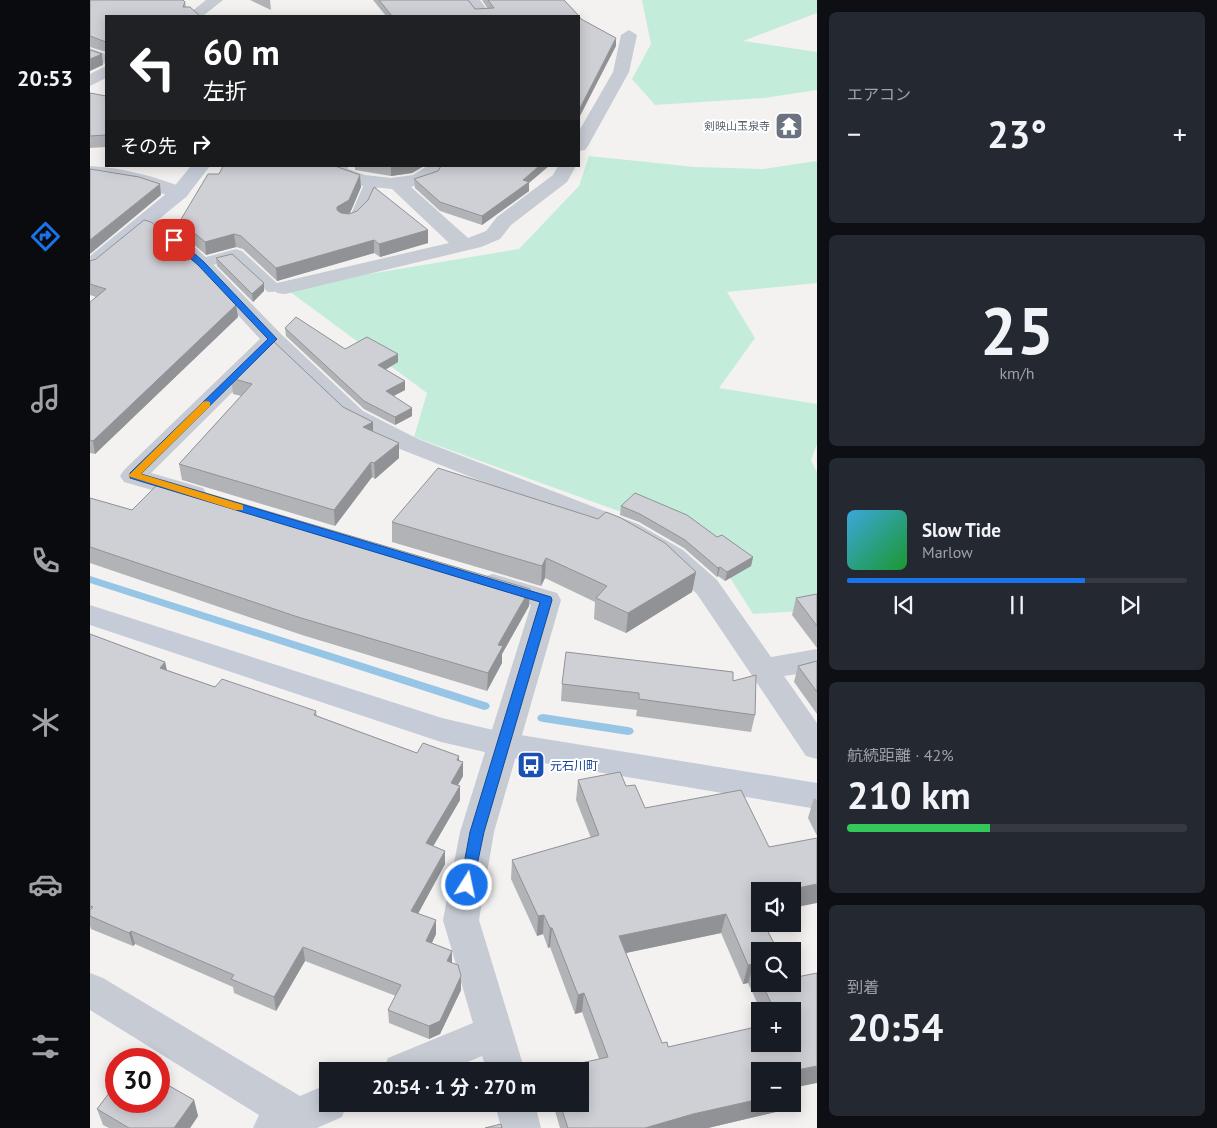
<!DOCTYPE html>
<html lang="ja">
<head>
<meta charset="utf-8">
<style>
	body { margin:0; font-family:"PT Sans","Noto Sans JP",sans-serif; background:#242831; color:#f1f3f6; height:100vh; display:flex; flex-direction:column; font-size:19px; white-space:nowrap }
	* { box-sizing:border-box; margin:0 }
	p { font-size:16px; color:#9ea1a6 }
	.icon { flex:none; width:28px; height:28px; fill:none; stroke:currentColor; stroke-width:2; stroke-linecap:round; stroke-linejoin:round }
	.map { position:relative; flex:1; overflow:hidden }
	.details { display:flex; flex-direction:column; gap:12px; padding:12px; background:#0d0f14; width:400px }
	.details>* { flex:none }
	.top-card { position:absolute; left:15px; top:15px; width:475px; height:152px; border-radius:0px; box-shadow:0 2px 12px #0003; background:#202124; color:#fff; overflow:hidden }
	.tools { position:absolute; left:661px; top:882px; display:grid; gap:10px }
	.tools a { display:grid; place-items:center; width:50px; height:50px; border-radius:0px; background:#171b24; box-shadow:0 2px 12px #0003; font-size:25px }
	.speed { position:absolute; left:15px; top:1048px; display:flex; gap:10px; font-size:25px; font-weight:700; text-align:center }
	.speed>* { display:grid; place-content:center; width:65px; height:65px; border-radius:50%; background:#171b24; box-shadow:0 2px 12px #0003; line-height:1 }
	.speed .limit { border:8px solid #d22; background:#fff; color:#111 }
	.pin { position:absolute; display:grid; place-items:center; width:42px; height:42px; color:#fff; margin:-21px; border-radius:10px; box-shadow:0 2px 8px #0006 }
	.me { position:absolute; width:55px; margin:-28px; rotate:10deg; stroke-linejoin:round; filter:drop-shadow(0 0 4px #0008) }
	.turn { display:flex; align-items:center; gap:18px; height:105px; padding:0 15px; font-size:22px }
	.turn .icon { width:65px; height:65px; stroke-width:2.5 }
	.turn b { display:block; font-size:35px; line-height:42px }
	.then { display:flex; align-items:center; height:48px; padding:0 15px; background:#0003; gap:10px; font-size:19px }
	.big { font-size:38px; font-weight:700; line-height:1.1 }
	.details .widget { flex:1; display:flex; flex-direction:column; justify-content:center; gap:8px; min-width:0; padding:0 18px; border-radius:8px; background:#242831 }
	.details .dial { align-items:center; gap:0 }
	.dial b { font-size:65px; line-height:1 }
	.song { display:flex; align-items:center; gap:15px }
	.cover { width:60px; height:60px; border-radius:8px; background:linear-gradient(135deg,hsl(200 70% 55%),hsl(130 70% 35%)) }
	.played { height:5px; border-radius:2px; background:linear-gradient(90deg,#1a73e8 70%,#363941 70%) }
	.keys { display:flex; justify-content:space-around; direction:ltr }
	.heat { display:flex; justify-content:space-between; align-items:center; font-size:28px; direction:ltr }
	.charge { height:8px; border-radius:4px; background:linear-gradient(90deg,#34c759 42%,#363941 0) }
	.trip { position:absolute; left:229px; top:1062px; width:270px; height:50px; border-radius:0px; background:#171b24; box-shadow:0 2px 12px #0003; font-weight:700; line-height:50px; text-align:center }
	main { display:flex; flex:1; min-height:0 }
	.dock { display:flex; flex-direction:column; width:90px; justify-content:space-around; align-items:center; background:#090b0e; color:#9ea1a6 }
	.dock .icon { width:35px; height:35px }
	.dock .active { color:#1a73e8 }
	.dock b { font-size:22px; color:#f1f3f6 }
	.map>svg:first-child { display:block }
	.green { fill:#c4ecdb }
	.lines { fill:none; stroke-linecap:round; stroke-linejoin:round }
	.stream { fill:#96c5e5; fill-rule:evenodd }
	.lane { fill:#c6cbd4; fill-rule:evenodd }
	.street { fill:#c6cbd4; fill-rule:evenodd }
	.secondary { fill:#c6cbd8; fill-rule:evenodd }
	.wall { fill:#b2b3b7; fill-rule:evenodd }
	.shaded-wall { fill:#919295 }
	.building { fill:#cfd0d5; stroke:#919295 }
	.route { fill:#1a73e8; stroke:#114b97 }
	.slow { fill:#f59e0b }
	.labels { text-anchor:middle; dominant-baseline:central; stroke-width:4; stroke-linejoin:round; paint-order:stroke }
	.far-worship-label { font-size:11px; fill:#5b616d; stroke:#fff; text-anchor:end }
	.transit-label { font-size:12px; fill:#164399; stroke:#fff; text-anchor:start }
</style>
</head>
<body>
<main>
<nav class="dock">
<b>20:53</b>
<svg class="icon active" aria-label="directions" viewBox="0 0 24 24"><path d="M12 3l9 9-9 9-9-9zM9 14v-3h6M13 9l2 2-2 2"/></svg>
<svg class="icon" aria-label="music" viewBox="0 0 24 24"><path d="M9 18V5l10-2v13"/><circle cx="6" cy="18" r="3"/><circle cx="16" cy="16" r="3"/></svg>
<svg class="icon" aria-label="phone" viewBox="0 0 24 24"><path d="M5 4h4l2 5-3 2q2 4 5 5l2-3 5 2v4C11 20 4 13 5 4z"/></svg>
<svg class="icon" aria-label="climate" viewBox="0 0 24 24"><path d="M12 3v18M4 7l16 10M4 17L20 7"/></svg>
<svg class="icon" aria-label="car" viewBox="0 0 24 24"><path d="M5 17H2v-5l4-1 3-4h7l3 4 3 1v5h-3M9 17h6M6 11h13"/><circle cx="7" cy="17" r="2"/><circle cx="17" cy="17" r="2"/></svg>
<svg class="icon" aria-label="filters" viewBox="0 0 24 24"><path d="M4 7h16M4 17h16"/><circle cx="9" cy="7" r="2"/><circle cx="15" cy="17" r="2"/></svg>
</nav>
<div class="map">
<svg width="727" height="1128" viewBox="0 0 727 1128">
	<rect width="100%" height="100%" fill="#f3f2f1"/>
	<g class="green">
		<polygon points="552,0 727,0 727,13 653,41 727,52 727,90 674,98 565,105 542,79 561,44"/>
		<polygon points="499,156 605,167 673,169 727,161 727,283 637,292 665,338 629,388 727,404 727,444 721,460 727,472 727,610 663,614 637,573 534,513 324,437 337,393 199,291 267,276 429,249 489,186"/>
	</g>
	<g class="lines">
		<g class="stream">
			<polygon points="0,576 398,703 400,706 398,709 394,710 0,583"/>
			<polygon points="453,714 538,727 542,728 544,731 542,734 538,735 453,722 449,721 447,718 449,715"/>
		</g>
		<g class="lane">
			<path d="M282,178L289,182C282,199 276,230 252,224L249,221L261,214L275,182Z"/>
			<polygon points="146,249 152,251 188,284 201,285 203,288 201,291 178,292 143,260 111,268 103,263 105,260"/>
		</g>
		<g class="street">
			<polygon points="116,0 133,0 113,16 96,16"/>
			<polygon points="375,0 390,0 402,16 386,16"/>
			<polygon points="539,30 547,35 539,72 498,146 495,150 489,151 489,131 523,72 531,35"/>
			<polygon points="16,66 16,78 0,86 0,74"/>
			<path d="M0,166C33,168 65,176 96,189L99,193L96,197L89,199L43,184L0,178Z"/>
			<polygon points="240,166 258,166 258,169 275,175 301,178 323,175 337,166 357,166 347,178 321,187 378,238 396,231 407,217 463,175 468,166 486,166 477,182 421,225 410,239 391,247 195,294 187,293 184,288 187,283 359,243 302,189 272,186 242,175"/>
			<polygon points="54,218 78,224 118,259 191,334 273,411 328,439 548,524 593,550 627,580 681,657 727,649 727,671 694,676 727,723 727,759 716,756 607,594 573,562 530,536 310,449 255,421 183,352 61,473 113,488 117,494 113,500 104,502 34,482 30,476 34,470 170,339 104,267 64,232 47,228 44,224 47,220"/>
			<polygon points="403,574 467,593 471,600 404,832 389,920 435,1071 397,1071 392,1056 356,1071 293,1071 298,1058 383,1023 353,920 370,832 441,605 393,591 389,584 393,577"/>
			<polygon points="0,973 13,978 210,1096 238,1084 238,1104 257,1104 252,1117 227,1128 163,1128 169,1115 0,1010"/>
			<polygon points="405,1104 445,1104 451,1128 411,1128"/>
		</g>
		<g class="secondary">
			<polygon points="0,48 16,54 16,64 0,59"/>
			<polygon points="101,166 120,166 96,197 7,270 0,272 0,256 82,189"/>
			<polygon points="0,605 352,718 412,732 727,783 727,809 412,756 351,742 0,625"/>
		</g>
	</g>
	<g class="wall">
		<polygon points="0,0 95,2 96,7 16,16 16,57 16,52 0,47"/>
		<polygon points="160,0 180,0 181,10"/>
		<polygon points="283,0 378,0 385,9 398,9 392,0 474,0 489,16 296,16"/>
		<polygon points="0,93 16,96 16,147 0,148"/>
		<polygon points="265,166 334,166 322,173 301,176 265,170"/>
		<polygon points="348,171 439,183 439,191 392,225 350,211 325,188 324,179"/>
		<polygon points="129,174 271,187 260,213 258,214 338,230 338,243 290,257 284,253 187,281 153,249 146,247 116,255 92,234 90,221"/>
		<polygon points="126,258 174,283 174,291 163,302 127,266"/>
		<polygon points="0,261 146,305 148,317 5,454 0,453 0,303 6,297 0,295"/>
		<polygon points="195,328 255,349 308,354 308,362 295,370 315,390 303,396 322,408 322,416 305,425 274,409 196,336"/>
		<polygon points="141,378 253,407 283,422 283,431 309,458 285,479 282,477 245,526 92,480 89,464 151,396 143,394"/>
		<polygon points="0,498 42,510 439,606 412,654 412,663 397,691 212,635 0,563"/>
		<polygon points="531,506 627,537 663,557 661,566 635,581 628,576 627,577 594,548 549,522 530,515"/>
		<polygon points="302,522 606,572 602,592 536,633 504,619 505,602 455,578 451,586 302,542"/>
		<polygon points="727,594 727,648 702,615 706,598"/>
		<polygon points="0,634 75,662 77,670 125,687 226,711 227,716 327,753 369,756 369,760 373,776 368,785 370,786 370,800 343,846 355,851 355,864 328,913 346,934 342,943 362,951 362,962 371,990 350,1034 339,1039 299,1023 298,1010 306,996 215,961 186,1011 144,993 143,987 45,944 43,946 1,929 0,926"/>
		<polygon points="727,661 727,714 704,682 708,666"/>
		<polygon points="643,681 665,715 661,732 546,716 547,710 471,701 472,684"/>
		<path d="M488,780L536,786L555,808L670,914V984H702V1071L670,1104H697L694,1110L618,1128H470L463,1104H490V1071H460V1070L509,1059L492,1012L485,1014L460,947L458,948L453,934L447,936L421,879L422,860L501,838L486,800ZM631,933L653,984L658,983L671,1011H702L670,1044L578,1047L572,1043L536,953Z"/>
		<polygon points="724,798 727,800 727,836 718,818"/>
		<polygon points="104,1100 108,1116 100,1128 19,1128 13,1125 7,1109"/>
	</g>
	<g class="shaded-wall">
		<polygon points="526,38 526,46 489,118 489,110"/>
		<polygon points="12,54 13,65 0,71 0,59"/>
		<polygon points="308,166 334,166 322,173 301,176 301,167"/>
		<polygon points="449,166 459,166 439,183 439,191 392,225 392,216"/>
		<polygon points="270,175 271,187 260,213 248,219 247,207"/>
		<polygon points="70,184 71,195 0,254 0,240"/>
		<polygon points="338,230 338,243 290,257 289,244"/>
		<polygon points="144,234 146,247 116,255 115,242"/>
		<polygon points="284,240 284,253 187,281 186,268"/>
		<polygon points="174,283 174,291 163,302 162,294"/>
		<polygon points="146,305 148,317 5,454 3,441"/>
		<polygon points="308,354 308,362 288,374 288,365"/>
		<polygon points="315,381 315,390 296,400 296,391"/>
		<polygon points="322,408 322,416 305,425 305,417"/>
		<polygon points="283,422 283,438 273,427"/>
		<polygon points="309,443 309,458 285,479 284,463"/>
		<polygon points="281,462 282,477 245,526 244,510"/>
		<polygon points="663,557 661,566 635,581 637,572"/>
		<polygon points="456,558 455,578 451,586 452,566"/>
		<polygon points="630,567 628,576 627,577 628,568"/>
		<polygon points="606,572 602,592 536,633 538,613"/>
		<polygon points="440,589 439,606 412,654 412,663 397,691 398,673 408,645"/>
		<polygon points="75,662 78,676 70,668"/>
		<polygon points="369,756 369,768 373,762 373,776 361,797 361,783 367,760"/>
		<polygon points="370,786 370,800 337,857 336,843"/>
		<polygon points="355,851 355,864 322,925 321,911"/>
		<polygon points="727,884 727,903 702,908 702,891 693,891"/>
		<polygon points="670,896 670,914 656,917 661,897"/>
		<polygon points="636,914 631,933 526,955 529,936"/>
		<polygon points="454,915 453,934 447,936 448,916"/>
		<polygon points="346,920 346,934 336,955 336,941"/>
		<polygon points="460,928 462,928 460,947 458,948"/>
		<polygon points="41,931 45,944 43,946 39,933"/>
		<polygon points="213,947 215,961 186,1011 184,997"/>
		<polygon points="362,951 362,965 357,961"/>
		<polygon points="664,964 658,983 653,984 658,965"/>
		<polygon points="371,976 371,990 350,1034 339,1039 339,1026"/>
		<polygon points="494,993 492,1012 485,1014 488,995"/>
		<polygon points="727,1066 727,1083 702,1088 702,1071"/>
		<polygon points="670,1099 670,1104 697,1104 694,1110 618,1128 555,1128 603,1114"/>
		<polygon points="104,1100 108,1116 100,1128 84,1128"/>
	</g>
	<g class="building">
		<polygon points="0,0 93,0 95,2 93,7 100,7 110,16 16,16 16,54 16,42 0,36"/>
		<polygon points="289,0 378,0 385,9 404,8 398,0 474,0 489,16 302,16"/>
		<polygon points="489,16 491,19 526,38 489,110"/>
		<polygon points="0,50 12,54 0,59"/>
		<polygon points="0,93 16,96 16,135 0,136"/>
		<polygon points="133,166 245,166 270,175 259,200 247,207 247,210 251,213 259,214 267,211 278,200 284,187 338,230 289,244 284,240 186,268 151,236 144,234 115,242 90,221 118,174 129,174"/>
		<polygon points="351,166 449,166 433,180 439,182 392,216 350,202 324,179 348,171"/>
		<polygon points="0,169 49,177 70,184 0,240"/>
		<polygon points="54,220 61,222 101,256 146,305 3,441 0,440 0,302 16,289 0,284 0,261 6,259"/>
		<polygon points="142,254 174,283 162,294 126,258"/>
		<polygon points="206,317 255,349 277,337 308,354 288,365 315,381 296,391 322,408 305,417 274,401 195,328"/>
		<polygon points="181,339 253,407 283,422 273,427 309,443 284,463 281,462 244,510 89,464 162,384 141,378"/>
		<polygon points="348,468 508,519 516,512 531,518 575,543 606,572 538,613 506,598 517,586 456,558 452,566 302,522"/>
		<polygon points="72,480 440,589 408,645 413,646 398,673 211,618 0,547 0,498 42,510"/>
		<polygon points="545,493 597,515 627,537 632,535 663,557 637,572 630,567 628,568 595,540 550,514 531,506"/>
		<polygon points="727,594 727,626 706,598"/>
		<polygon points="0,634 75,662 70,668 125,687 132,679 226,711 224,715 327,753 333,743 369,756 367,760 373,762 361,783 370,786 336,843 355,851 321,911 346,920 336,941 362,951 357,961 368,965 371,976 350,1021 339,1026 298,1010 311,985 213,947 184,997 141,979 144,975 41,931 39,933 0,916 0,910 3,907 0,906"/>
		<polygon points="476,652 643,672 643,681 666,675 665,715 549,699 549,693 472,684"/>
		<polygon points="727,661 727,692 708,666"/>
		<polygon points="530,772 536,786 545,785 555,808 651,790 679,847 727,838 727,884 693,891 670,891 670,896 661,897 670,915 670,924 674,924 688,951 670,951 670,978 664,964 658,965 636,914 529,936 572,1043 577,1042 578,1047 670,1026 670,1044 702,1044 702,1011 685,1011 672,984 702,984 702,978 727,973 727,1066 702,1071 670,1071 670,1099 603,1114 555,1128 478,1128 470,1104 490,1104 490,1071 461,1071 460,1070 518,1057 494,993 488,995 462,928 460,928 454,915 448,916 422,860 509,835 488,780"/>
		<polygon points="69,1080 104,1100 84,1128 39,1128 7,1109 26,1084 26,1101 69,1101"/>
		<polygon points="411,1124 412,1128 395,1128"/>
	</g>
	<polygon class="route" points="81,238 87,238 114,262 187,339 51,474 461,597 462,600 394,832 382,889 377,891 372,889 370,885 380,832 450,602 40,478 40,473 178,339 108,265 81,242"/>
	<polygon class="slow" points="116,401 120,402 120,406 51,474 153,505 153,510 145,510 38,476 113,402"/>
	<defs>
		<symbol id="temple-square" viewBox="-11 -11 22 22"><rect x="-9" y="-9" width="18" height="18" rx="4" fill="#6b7280" stroke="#fff"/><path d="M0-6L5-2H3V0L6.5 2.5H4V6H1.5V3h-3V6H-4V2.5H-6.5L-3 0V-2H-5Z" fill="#fff"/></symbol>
		<symbol id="bus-square" viewBox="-11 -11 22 22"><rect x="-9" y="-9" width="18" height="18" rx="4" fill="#1a4fb4" stroke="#fff"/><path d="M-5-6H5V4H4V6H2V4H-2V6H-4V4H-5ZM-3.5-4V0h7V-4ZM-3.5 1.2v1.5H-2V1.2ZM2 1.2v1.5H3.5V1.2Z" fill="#fff"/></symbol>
	</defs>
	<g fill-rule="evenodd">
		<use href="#temple-square" x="683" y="110" width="32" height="32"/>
		<use href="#bus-square" x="425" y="749" width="32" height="32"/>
	</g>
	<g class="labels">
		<g class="far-worship-label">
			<text x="680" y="126">剣映山玉泉寺</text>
		</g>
		<g class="transit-label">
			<text x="460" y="765">元石川町</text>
		</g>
	</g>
</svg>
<div class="tools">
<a><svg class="icon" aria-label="sound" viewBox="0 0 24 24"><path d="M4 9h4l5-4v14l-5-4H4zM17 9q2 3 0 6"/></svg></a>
<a><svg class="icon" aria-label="search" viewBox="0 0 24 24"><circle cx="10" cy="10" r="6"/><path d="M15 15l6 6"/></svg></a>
<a>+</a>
<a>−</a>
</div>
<div class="speed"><div class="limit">30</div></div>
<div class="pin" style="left:84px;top:240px;background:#d93025"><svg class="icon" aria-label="arrive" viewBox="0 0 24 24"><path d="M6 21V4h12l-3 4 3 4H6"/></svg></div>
<svg class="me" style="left:377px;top:885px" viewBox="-20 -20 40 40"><circle r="17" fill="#1a73e8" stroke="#fff" stroke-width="3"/><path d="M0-11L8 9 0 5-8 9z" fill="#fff"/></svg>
<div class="trip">20:54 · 1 分 · 270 m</div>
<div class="top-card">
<div class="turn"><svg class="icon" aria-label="left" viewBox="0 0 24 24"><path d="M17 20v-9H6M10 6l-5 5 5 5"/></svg><div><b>60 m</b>左折</div></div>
<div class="then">その先<svg class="icon" aria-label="right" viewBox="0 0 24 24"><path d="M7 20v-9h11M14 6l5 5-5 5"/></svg></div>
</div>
</div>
<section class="details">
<div class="widget"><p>エアコン</p>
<div class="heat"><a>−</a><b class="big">23°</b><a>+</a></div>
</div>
<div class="widget dial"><b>25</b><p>km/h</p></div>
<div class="widget">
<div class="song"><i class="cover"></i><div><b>Slow Tide</b><p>Marlow</p></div></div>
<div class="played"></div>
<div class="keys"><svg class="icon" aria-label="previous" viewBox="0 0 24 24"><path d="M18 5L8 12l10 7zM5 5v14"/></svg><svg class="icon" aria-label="pause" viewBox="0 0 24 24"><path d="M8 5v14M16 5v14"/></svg><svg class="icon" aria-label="next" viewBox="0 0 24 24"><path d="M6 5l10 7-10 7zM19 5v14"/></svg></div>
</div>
<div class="widget"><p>航続距離 · 42%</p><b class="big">210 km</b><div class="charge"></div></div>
<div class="widget"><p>到着</p><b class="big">20:54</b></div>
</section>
</main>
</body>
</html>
